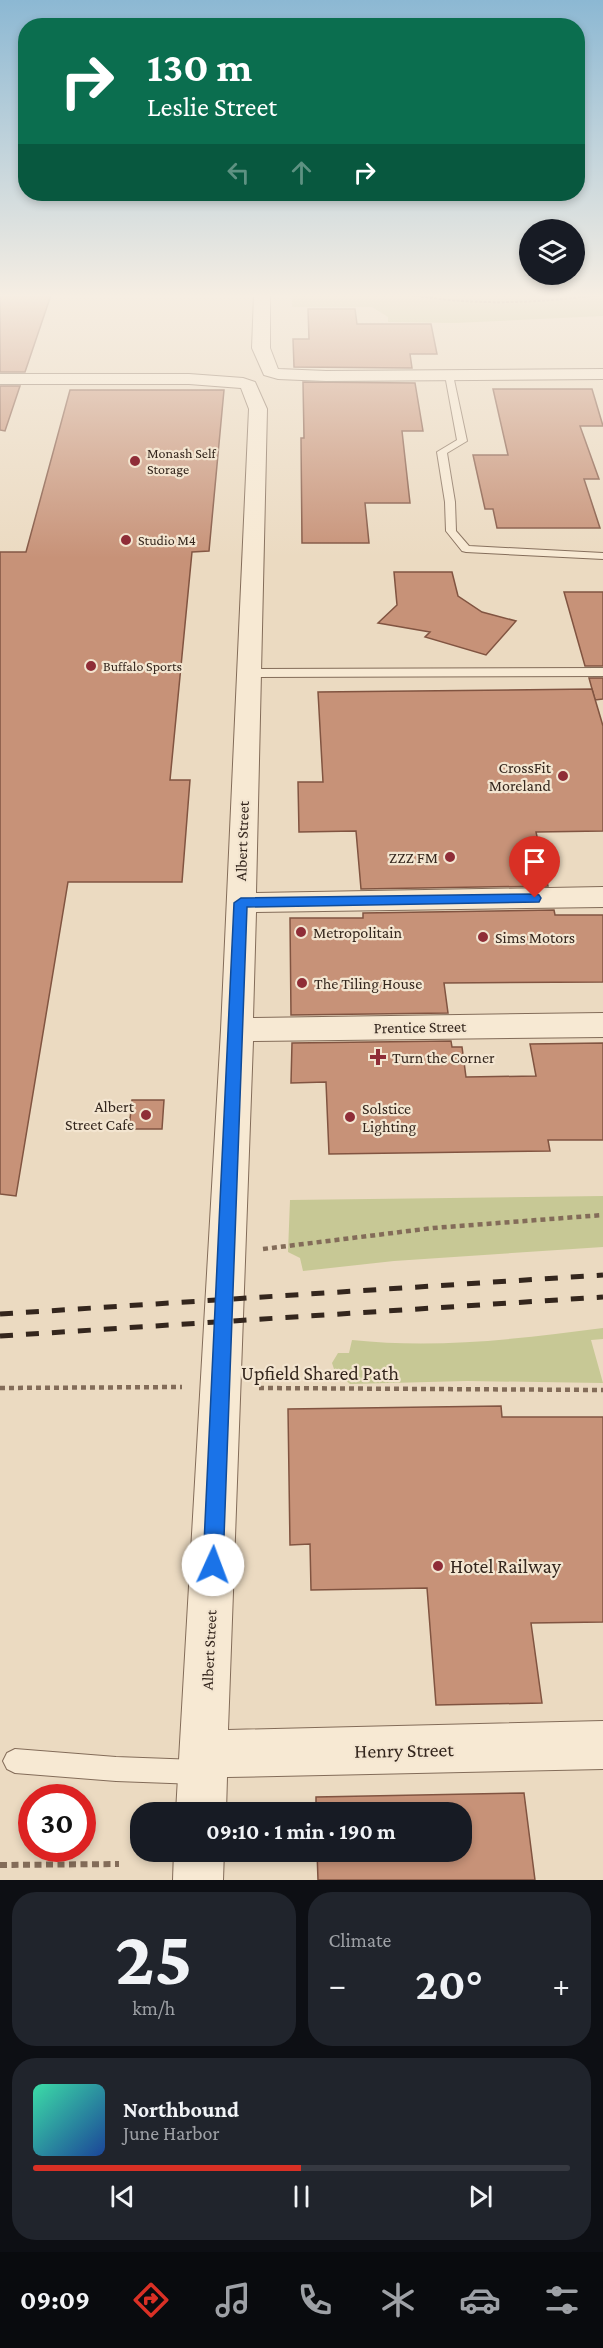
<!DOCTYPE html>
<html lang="en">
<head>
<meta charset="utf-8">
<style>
	body { margin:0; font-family:"Crimson Pro",serif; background:#20242c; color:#f1f3f6; height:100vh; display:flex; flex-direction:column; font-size:22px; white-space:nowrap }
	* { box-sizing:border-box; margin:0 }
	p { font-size:20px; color:#9ea1a6 }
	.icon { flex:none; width:33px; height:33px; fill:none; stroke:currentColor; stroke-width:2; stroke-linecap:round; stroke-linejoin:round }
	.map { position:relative; height:1880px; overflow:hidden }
	.side { display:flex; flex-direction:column; gap:12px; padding:12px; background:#0d0f14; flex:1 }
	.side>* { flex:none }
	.top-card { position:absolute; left:18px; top:18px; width:567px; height:183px; border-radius:24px; box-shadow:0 3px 9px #0003; background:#0b6e4f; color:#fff; overflow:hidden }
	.controls { position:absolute; left:519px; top:219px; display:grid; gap:12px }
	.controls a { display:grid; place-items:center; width:66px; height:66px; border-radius:50%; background:#171b24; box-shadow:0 3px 9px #0003; font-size:30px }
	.speed { position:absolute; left:18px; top:1784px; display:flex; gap:12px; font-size:30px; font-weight:700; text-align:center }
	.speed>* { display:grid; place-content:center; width:78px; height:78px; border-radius:50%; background:#171b24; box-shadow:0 3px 9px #0003; line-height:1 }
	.speed .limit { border:9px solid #d22; background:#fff; color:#111 }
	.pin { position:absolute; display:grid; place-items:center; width:51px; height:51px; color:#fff; margin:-62px -26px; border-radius:50% 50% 50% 0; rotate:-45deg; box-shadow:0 0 6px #0007 }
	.pin .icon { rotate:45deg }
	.me { position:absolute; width:66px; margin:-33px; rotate:2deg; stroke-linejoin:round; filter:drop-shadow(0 0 4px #0008) }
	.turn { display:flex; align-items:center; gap:21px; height:126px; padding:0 30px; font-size:27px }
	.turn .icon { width:78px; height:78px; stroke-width:2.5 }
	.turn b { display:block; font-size:42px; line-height:51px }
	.lanes { display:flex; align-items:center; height:57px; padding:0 30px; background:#0003; justify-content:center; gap:30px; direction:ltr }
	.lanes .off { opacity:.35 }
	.big { font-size:45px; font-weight:700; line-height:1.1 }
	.side .widget { flex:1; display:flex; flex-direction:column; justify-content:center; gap:9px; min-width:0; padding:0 21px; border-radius:24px; background:#20242c }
	.side .dial { align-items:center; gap:0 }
	.dial b { font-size:78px; line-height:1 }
	.song { display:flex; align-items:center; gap:18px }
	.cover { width:72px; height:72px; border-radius:9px; background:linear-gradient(135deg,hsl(160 70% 55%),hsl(220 70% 35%)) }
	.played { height:6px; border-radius:3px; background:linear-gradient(90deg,#d93025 50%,#363941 50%) }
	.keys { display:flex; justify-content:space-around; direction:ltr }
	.heat { display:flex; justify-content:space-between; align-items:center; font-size:33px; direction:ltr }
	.side .tiles { flex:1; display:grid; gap:12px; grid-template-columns:1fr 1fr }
	.widget:last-child { grid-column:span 2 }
	.trip { position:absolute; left:130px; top:1802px; width:342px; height:60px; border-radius:24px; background:#171b24; box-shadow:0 3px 9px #0003; font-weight:700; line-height:60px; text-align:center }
	.dock { display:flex; height:96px; justify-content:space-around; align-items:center; background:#090b0e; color:#9ea1a6 }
	.dock .icon { width:42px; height:42px }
	.dock .on { color:#d93025 }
	.dock b { font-size:27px; color:#f1f3f6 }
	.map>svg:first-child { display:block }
	.green { fill:#c7c895 }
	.building { fill:#c79278; stroke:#815441; stroke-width:1.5 }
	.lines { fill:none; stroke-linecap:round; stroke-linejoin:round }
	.service-casing { stroke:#836c59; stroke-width:2 }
	.minor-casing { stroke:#836c59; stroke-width:2 }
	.path-far2 { stroke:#836c59; stroke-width:2; stroke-dasharray:3 1.5; stroke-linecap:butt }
	.path-far1 { stroke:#836c59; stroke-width:4.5; stroke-dasharray:5 4; stroke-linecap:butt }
	.path { stroke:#836c59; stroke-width:6; stroke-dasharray:7 4.5; stroke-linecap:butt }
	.service { fill:#f7e9d3; fill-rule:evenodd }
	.minor { fill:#f7e9d3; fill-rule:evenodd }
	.rail { stroke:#34261d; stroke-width:5; stroke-dasharray:13 13; stroke-linecap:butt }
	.route { fill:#1a73e8; stroke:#114b97; stroke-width:1.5 }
	.poi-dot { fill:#8f2d37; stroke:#f3e5d0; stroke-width:2 }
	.labels { text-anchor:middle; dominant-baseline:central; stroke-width:4.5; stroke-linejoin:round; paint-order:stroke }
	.far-poi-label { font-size:14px; fill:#34261d; stroke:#f3e5d0; text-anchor:start }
	.poi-label { font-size:16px; fill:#34261d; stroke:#f3e5d0; text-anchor:start }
	.street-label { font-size:16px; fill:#34261d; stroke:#f3e5d0 }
	.near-street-label { font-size:20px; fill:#34261d; stroke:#f3e5d0 }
	.near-poi-label { font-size:20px; fill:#34261d; stroke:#f3e5d0; text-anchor:start }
</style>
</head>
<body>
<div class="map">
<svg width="603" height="1880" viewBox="0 0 603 1880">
	<rect width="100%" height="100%" fill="#ebdac1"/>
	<g class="green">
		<polygon points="292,295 603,295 603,316 455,323 388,322 388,317 372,307 292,307"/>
		<polygon points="603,1196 603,1247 394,1261 303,1271 300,1258 288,1252 290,1200"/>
		<path d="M603,1328V1339L591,1340L603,1383L467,1381L350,1384L335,1372L332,1363L338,1353H349L352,1340C437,1349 519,1339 603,1328Z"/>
	</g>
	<g class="building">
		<polygon points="0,295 51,295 25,372 0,372"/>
		<polygon points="308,309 355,309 357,324 431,324 437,354 410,354 412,368 294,367 293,339 309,339"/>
		<polygon points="303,382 415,383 423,431 402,431 410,503 365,503 369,543 302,543 301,438 304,438"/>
		<polygon points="0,386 20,386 5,431 0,430"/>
		<polygon points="493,389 592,389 603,426 580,426 599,479 584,479 600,528 497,528 493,509 485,509 473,455 508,455"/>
		<polygon points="70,390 224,390 209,551 192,552 170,780 190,780 182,882 68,882 16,1196 0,1194 0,552 26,552"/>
		<polygon points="394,572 452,572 458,596 482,612 516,621 486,655 425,637 430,632 378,623 397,605"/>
		<polygon points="564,592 603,592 603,666 585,666"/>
		<polygon points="589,678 603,678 603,699 595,700"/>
		<polygon points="592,689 603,726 603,831 536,832 548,886 361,889 356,831 299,832 298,782 323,782 318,692"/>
		<polygon points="554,910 555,915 603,915 603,982 444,983 448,1013 291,1015 290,918 363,918 363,913"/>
		<polygon points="451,1041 452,1047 462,1047 466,1077 536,1076 530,1044 603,1043 603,1140 548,1140 550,1151 329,1154 326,1082 291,1083 292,1043"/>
		<polygon points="132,1100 164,1100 162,1129 129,1129"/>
		<polygon points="501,1406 502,1417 603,1417 603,1622 531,1623 542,1703 436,1705 427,1588 311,1590 310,1544 290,1545 288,1409"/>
		<polygon points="524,1793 535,1880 318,1880 317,1851 462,1851 462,1812 316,1812 316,1797"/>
	</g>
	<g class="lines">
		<defs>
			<g id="service">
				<polygon points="449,372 453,375 467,441 447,453 455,502 456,531 469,546 603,553 603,559 466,552 462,551 446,531 445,502 437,452 457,440 445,375"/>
				<polygon points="603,668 603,676 247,677 241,673 247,669"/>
				<polygon points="15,1749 116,1757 197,1760 206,1763 209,1772 206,1781 197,1784 116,1781 15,1773 7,1769 3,1761 7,1753"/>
			</g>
			<g id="minor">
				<polygon points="254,295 270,295 270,348 278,369 326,371 603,369 603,379 326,381 278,379 264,375 252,348"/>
				<polygon points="0,374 189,374 243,378 255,382 267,409 256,893 603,887 603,907 256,912 253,1018 603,1013 603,1037 253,1041 228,1730 603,1721 603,1769 227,1777 226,1812 176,1812 221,1030 249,409 241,388 189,384 0,384"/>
				<polygon points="174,1851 224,1851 223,1880 173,1880"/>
			</g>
		</defs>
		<use href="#service" class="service-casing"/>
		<use href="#minor" class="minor-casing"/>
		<path class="path-far2" d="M412,295C475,306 537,303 600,295"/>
		<g class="path-far1">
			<polyline points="263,1249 433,1228 603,1215"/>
			<polyline points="0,1388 182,1387"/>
			<polyline points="259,1388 603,1390"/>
		</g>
		<polyline class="path" points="0,1865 119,1864"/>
		<use href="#service" class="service"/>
		<use href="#minor" class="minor"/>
		<g class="rail">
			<polyline points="0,1314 603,1275"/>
			<polyline points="0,1336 603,1297"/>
		</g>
	</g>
	<linearGradient id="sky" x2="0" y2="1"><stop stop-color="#8cb8d3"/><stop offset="0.53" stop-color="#f6eee3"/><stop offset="1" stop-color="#f6eee3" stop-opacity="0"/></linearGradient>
	<rect width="603" height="558" fill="url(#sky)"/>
	<polygon class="route" points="535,894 539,895 541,898 539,902 247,907 223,1565 220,1572 213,1575 206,1572 203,1565 234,903 241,898"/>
	<g class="poi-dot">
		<circle cx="135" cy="461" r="6"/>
		<circle cx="126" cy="540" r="6"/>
		<circle cx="91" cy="666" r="6"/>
		<circle cx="563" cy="776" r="6"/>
		<circle cx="450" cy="857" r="6"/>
		<circle cx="301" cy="932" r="6"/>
		<circle cx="483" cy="937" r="6"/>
		<circle cx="302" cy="983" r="6"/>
		<path d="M375 1048h6v6h6v6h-6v6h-6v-6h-6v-6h6z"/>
		<circle cx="146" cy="1115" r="6"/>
		<circle cx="350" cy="1117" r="6"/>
		<circle cx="438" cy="1566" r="6"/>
	</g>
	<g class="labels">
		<g class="far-poi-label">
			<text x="147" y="453">Monash Self<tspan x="147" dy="16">Storage</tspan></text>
			<text x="138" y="540">Studio M4</text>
			<text x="103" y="666">Buffalo Sports</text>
		</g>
		<g class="poi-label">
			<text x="551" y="767" text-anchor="end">CrossFit<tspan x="551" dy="18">Moreland</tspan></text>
			<text x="438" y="857" text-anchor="end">ZZZ FM</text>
			<text x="313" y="932">Metropolitain</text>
			<text x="495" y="937">Sims Motors</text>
			<text x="314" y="983">The Tiling House</text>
			<text x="392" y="1057">Turn the Corner</text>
			<text x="134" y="1106" text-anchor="end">Albert<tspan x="134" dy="18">Street Cafe</tspan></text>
			<text x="362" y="1108">Solstice<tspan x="362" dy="18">Lighting</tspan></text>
		</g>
		<g class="street-label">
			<text transform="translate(242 841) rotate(-88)">Albert Street</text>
			<text transform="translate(420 1027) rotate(-1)">Prentice Street</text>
			<text transform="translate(209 1650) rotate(-87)">Albert Street</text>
		</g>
		<g class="near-street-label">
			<text x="320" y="1373">Upfield Shared Path</text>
			<text transform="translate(404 1750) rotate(-1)">Henry Street</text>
		</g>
		<g class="near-poi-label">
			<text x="450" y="1566">Hotel Railway</text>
		</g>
	</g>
</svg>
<div class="controls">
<a><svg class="icon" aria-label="layers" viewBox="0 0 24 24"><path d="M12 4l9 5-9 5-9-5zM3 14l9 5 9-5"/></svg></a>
</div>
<div class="speed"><div class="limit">30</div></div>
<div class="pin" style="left:535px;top:898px;background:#d93025"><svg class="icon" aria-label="arrive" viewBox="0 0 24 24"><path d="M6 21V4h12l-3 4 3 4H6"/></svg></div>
<svg class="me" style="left:213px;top:1565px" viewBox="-20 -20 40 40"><circle r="19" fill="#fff"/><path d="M0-13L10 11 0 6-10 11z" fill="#1a73e8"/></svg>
<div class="trip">09:10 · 1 min · 190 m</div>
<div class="top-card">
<div class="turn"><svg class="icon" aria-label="right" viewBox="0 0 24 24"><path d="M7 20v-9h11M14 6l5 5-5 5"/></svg><div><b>130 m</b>Leslie Street</div></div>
<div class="lanes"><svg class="icon off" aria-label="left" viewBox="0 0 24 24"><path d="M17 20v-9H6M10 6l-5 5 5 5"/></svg><svg class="icon off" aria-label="ahead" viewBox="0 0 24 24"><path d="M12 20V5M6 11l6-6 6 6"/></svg><svg class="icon" aria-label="right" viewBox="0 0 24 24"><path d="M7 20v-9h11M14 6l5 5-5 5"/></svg></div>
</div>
</div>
<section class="side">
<div class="tiles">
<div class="widget dial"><b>25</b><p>km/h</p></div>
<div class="widget"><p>Climate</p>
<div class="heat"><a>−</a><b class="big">20°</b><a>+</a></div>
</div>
<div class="widget">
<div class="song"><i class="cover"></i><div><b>Northbound</b><p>June Harbor</p></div></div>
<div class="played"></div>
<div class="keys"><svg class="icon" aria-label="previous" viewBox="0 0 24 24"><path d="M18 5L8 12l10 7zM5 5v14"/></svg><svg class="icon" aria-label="pause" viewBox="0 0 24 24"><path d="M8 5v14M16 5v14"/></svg><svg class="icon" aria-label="next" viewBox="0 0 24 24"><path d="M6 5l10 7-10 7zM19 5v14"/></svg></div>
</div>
</div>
</section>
<nav class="dock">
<b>09:09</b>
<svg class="icon on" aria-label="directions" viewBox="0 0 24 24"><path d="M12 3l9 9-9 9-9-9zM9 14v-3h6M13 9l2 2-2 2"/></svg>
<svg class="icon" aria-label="music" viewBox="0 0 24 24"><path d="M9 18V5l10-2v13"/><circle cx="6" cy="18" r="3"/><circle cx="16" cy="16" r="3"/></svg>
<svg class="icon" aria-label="phone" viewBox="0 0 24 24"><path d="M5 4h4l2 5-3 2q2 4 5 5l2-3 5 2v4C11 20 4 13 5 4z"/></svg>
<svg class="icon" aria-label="climate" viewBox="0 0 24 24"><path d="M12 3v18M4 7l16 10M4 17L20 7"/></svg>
<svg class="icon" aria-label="car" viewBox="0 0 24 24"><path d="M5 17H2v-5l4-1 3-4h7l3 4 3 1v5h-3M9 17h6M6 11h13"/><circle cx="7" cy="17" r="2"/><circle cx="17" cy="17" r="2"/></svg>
<svg class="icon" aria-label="filters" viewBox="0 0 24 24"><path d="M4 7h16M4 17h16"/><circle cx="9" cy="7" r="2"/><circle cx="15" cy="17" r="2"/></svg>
</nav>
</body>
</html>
